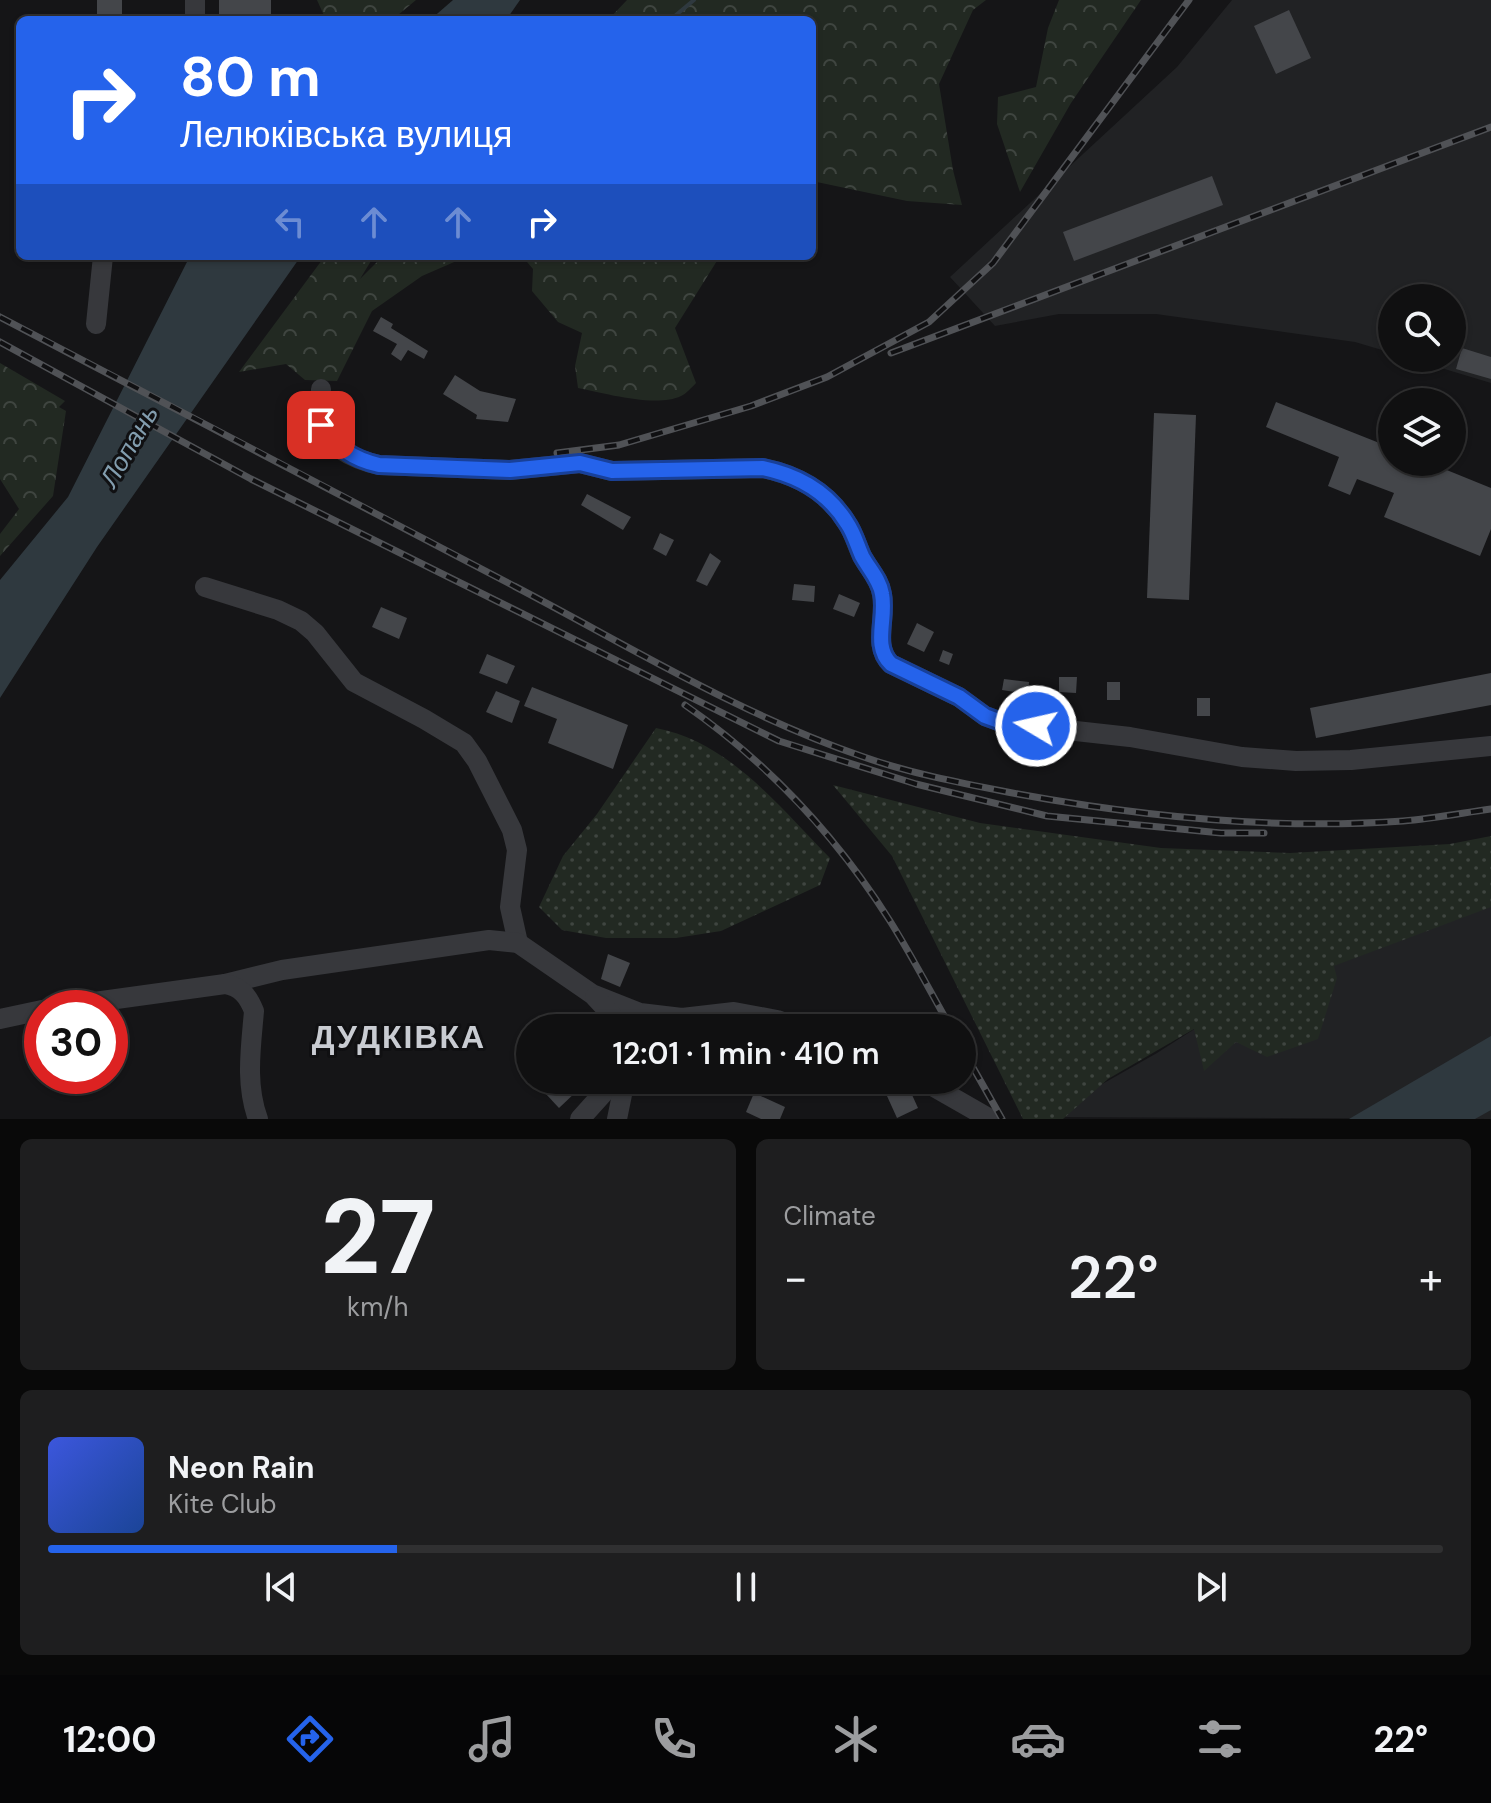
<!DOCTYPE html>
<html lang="en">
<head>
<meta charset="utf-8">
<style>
	body { margin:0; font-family:"DM Sans",sans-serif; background:#1e1e1f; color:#f1f3f6; height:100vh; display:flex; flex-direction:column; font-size:30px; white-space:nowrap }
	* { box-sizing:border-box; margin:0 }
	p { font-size:26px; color:#9c9d9f }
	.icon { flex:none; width:44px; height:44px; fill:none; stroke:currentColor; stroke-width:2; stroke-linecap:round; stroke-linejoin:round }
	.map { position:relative; height:1119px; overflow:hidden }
	.side { display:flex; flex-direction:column; gap:20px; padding:20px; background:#090909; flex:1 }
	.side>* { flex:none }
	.banner { position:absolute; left:16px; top:16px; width:800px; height:244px; border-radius:12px; box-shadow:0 2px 6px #0004,0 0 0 2px #303031; background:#2563eb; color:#fff; overflow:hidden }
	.fabs { position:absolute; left:1378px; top:284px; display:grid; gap:16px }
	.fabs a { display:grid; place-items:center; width:88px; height:88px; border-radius:50%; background:#101011; box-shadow:0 2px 6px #0004,0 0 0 2px #303031; font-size:40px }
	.speed { position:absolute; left:24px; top:990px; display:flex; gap:16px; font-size:40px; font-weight:700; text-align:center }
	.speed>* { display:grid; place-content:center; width:104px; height:104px; border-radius:50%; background:#101011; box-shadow:0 2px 6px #0004,0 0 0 2px #303031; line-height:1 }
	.speed .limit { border:12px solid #d22; background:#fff; color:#111 }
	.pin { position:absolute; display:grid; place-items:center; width:68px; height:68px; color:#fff; margin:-34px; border-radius:16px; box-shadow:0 4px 12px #0006 }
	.me { position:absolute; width:88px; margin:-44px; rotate:279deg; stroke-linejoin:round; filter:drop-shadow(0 0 6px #0008) }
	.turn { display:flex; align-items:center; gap:28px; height:168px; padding:0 32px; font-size:36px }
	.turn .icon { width:104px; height:104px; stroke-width:2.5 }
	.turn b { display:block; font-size:56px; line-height:68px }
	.lanes { display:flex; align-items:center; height:76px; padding:0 32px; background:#0003; justify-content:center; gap:40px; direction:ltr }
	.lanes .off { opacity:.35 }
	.big { font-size:60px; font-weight:600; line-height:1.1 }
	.side .widget { flex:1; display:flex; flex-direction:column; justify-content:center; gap:12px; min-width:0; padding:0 28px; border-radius:12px; background:#1e1e1f }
	.side .dial { align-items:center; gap:0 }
	.dial b { font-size:104px; line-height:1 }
	.song { display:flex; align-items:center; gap:24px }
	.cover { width:96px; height:96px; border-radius:12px; background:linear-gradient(135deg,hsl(230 70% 55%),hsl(220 70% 35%)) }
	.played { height:8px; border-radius:4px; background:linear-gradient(90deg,#2563eb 25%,#303031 25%) }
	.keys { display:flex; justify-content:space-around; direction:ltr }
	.heat { display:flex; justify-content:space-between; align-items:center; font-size:44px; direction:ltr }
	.side .tiles { flex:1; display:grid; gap:20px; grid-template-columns:1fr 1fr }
	.widget:last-child { grid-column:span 2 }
	.trip { position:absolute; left:516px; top:1014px; width:460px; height:80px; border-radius:40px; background:#101011; box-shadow:0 2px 6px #0004,0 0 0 2px #303031; font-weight:600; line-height:80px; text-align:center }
	.dock { display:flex; height:128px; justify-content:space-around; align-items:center; background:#060607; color:#9c9d9f }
	.dock .icon { width:56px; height:56px }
	.dock .on { color:#2563eb }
	.dock b { font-size:36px; color:#f1f3f6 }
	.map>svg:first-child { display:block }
	.built { fill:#212224 }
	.grass { fill:url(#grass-dots) }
	.forest { fill:url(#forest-crowns) }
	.water { fill:#2f393f }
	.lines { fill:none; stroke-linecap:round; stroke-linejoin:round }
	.stream { stroke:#2f393f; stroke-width:4 }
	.building { fill:#44464a }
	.minor { stroke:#37383c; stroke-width:20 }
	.rail-casing { stroke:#505256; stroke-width:7 }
	.rail { stroke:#101012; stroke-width:4; stroke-dasharray:12; stroke-linecap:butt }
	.route-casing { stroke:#184099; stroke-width:20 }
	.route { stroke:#2563eb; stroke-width:14 }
	.labels { text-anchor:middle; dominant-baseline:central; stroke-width:6; stroke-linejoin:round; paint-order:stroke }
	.water-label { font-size:26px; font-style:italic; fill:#829dae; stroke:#101012 }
	.district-label { font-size:32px; font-weight:bold; letter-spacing:2px; fill:#c9ccd2; stroke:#101012 }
</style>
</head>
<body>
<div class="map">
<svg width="1491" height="1119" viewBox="0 0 1491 1119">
	<defs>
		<pattern id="grass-dots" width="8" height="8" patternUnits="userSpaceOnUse" patternTransform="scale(2)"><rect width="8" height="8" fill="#222922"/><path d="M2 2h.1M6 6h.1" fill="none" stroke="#3f4540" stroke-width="1.8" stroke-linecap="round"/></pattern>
		<pattern id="forest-crowns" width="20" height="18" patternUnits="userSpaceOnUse" patternTransform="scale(2)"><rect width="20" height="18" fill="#222922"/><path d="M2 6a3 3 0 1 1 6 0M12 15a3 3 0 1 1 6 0" fill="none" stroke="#3f4540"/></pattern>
	</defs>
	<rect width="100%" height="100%" fill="#151517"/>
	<g class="built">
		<polygon points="1232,0 1491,0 1491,383 1408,358 1452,358 1452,298 1392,298 1392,353 1355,342 1156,314 1059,314 995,326 950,277 1177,67"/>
		<polygon points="1491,906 1491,1119 1044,1117 1157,1053 1235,1003"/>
	</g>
	<g class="grass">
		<path d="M656,728C730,742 779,807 830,858L820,885L721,931L676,938H606L562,930L539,907L563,856L597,814Z"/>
		<polygon points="833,785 980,823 1161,848 1290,853 1450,844 1491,836 1491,907 1334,966 1337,978 1318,1039 1267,1057 1236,1042 1204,1071 1194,1029 1108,1079 1063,1119 1023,1119 892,856"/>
	</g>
	<g class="forest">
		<polygon points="317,0 416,0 392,20 326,20"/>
		<polygon points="627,0 986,0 973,10 939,84 953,170 962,205 907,201 812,181 812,20 608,20"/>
		<polygon points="1059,0 1141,0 1071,103 1020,192 997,124 998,97 1036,87 1048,28"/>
		<polygon points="325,256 374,256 360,279 383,256 468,256 422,276 372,311 337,381 305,380 286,364 239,372"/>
		<path d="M522,256H720L675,328L696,383C692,387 686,394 681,396C656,408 604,393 578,388L575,366L582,333L558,322L532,291L533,269Z"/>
		<polygon points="0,363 65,401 59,407 66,411 53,496 0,556 0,534 19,509 0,479"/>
	</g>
	<g class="water">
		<polygon points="453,0 520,0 506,20 430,20"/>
		<polygon points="190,256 301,256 97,547 0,698 0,580 68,497"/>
		<polygon points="1491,1036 1491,1110 1475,1119 1349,1119"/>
	</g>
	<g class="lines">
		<polyline class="stream" points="670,20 694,0"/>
	</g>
	<g class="building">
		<rect x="97" y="0" width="25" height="20"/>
		<rect x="219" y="0" width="52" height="20"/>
		<polygon points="1289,10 1311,58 1276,74 1254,26"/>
		<polygon points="1212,176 1223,205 1074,261 1063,232"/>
		<polygon points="381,317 393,324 391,328 428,351 424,359 408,350 401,361 391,354 397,344 373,331"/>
		<polygon points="1462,348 1491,357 1491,379 1456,369"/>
		<polygon points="455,375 480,391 516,399 508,422 476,419 477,415 443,394"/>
		<polygon points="1276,402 1392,448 1392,462 1427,462 1491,488 1491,529 1480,556 1384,517 1394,493 1357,479 1350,495 1328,486 1339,457 1266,427"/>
		<polygon points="1154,413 1196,415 1189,600 1147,598"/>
		<polygon points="587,494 631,517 623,530 581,505"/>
		<polygon points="660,533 674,540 666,556 653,549"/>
		<polygon points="710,553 721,561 707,586 696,581"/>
		<polygon points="794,584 815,586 814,602 792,600"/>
		<polygon points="839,594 860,603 854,617 833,609"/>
		<polygon points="381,607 407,618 399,639 372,627"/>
		<polygon points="917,623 934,632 924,652 907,644"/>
		<polygon points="943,650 953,654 949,665 939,661"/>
		<polygon points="487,654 515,666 507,684 479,673"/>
		<polygon points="1491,673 1491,705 1316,738 1310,708"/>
		<polygon points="1059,677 1077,677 1076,693 1059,692"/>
		<polygon points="1004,679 1029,682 1028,694 1002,690"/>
		<rect x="1107" y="682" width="13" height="18"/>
		<polygon points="532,687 628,725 613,769 548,743 557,719 524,706"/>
		<polygon points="496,691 520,701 512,723 486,712"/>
		<rect x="1197" y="698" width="13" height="18"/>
		<polygon points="608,954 630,963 620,987 601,979"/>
		<polygon points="560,1080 567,1080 577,1091 559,1108 545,1093"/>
		<polygon points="908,1086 918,1108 897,1118 887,1096"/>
		<polygon points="754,1093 785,1107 780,1119 761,1119 746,1112"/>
	</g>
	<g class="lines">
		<g class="minor">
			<polyline points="195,0 195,20"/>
			<polyline points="96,324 103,256"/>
			<path d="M321,389C321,400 318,417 322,427C332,450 357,460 379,465L510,470L580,463L612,471L763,468C797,475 828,492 847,523C854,533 857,546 862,556C869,569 880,580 882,594C887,618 872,646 891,664L959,697L985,716L1004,723L1130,737L1242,757L1296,761L1351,760L1491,746"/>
			<polyline points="205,587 278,610 301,621 315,633 354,682 424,719 464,743 477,761 512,830 517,850 510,907 518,943"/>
			<polyline points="225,984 282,970 489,940 518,943 592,994 640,1013 682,1018 734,1012 777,1020 799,1028"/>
			<polyline points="595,997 611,1014 619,1028"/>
			<path d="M51,1008L225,984C241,987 248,996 254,1011C251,1047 245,1084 258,1119"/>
			<polyline points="0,1019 42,1010"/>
			<polyline points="922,1080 990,1119"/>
			<polyline points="580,1119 615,1080"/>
			<polyline points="617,1119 625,1080"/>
		</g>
		<defs>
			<g id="rail">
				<path d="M0,317C172,406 343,496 514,586C629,646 739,714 861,756C911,774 966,784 1018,794C1144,817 1275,830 1403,821C1432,819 1462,813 1491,809"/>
				<polyline points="0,342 251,479 779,741 916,784 1047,816 1221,833 1264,833"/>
				<polyline points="891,353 1491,127"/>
				<polyline points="557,453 619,445 751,406 827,377 929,322 993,263 1189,0"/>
				<path d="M685,705C767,762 837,837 890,921C912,956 931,993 951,1028"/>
				<polyline points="962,1048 1002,1119"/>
			</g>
		</defs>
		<use href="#rail" class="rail-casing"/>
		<use href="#rail" class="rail"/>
	</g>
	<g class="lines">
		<defs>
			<path id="route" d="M321,425C337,448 353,459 379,465L510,470L580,463L612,471L763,468C797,475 828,492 847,523C854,533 857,545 862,556C869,569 880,580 882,594C887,618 872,646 891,664L959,697L985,716L1004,723L1036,726"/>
		</defs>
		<use href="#route" class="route-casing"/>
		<use href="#route" class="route"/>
	</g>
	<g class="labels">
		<g class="water-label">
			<text transform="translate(129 446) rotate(-60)">Лопань</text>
		</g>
		<g class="district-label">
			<text x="399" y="1037">ДУДКІВКА</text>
		</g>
	</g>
</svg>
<div class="fabs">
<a><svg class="icon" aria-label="search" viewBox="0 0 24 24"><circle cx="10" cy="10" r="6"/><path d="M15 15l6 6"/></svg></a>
<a><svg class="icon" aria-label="layers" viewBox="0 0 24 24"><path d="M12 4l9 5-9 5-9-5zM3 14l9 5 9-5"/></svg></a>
</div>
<div class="speed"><div class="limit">30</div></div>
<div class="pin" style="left:321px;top:425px;background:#d93025"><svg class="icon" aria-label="arrive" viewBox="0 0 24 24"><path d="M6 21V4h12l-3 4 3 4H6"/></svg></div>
<svg class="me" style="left:1036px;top:726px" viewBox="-20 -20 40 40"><circle r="17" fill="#2563eb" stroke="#fff" stroke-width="3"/><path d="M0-11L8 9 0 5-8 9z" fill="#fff"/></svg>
<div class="trip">12:01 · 1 min · 410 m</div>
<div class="banner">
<div class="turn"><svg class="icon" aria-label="right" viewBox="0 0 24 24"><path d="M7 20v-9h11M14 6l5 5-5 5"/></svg><div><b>80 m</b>Лелюківська вулиця</div></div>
<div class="lanes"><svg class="icon off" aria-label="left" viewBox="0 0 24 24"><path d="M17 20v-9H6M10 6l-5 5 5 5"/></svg><svg class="icon off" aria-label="ahead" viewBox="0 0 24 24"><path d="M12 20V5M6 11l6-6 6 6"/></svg><svg class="icon off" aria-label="ahead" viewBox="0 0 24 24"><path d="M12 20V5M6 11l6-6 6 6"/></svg><svg class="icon" aria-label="right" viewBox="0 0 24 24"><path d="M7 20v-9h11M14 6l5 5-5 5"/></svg></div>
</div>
</div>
<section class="side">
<div class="tiles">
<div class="widget dial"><b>27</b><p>km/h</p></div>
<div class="widget"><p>Climate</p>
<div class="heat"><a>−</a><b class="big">22°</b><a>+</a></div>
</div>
<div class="widget">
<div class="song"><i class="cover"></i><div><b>Neon Rain</b><p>Kite Club</p></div></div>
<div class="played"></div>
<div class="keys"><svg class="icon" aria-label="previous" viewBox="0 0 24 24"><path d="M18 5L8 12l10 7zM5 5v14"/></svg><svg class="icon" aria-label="pause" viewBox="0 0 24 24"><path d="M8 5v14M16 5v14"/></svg><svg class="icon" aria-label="next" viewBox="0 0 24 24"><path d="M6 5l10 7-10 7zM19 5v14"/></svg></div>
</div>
</div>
</section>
<nav class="dock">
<b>12:00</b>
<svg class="icon on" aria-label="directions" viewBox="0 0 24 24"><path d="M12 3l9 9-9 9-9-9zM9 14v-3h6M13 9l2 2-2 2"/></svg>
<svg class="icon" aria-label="music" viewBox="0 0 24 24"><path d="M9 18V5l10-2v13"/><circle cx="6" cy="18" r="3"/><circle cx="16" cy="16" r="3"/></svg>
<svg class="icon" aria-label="phone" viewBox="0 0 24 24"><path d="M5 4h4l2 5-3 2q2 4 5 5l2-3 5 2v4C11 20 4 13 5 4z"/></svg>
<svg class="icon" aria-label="climate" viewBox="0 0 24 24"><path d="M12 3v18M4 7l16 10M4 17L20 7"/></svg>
<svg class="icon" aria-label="car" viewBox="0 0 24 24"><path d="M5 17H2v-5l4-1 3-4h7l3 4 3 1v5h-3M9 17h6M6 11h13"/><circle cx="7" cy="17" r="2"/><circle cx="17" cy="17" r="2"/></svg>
<svg class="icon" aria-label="filters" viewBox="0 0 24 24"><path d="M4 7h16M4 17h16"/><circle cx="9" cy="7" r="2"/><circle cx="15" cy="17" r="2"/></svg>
<b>22°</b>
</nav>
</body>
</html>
